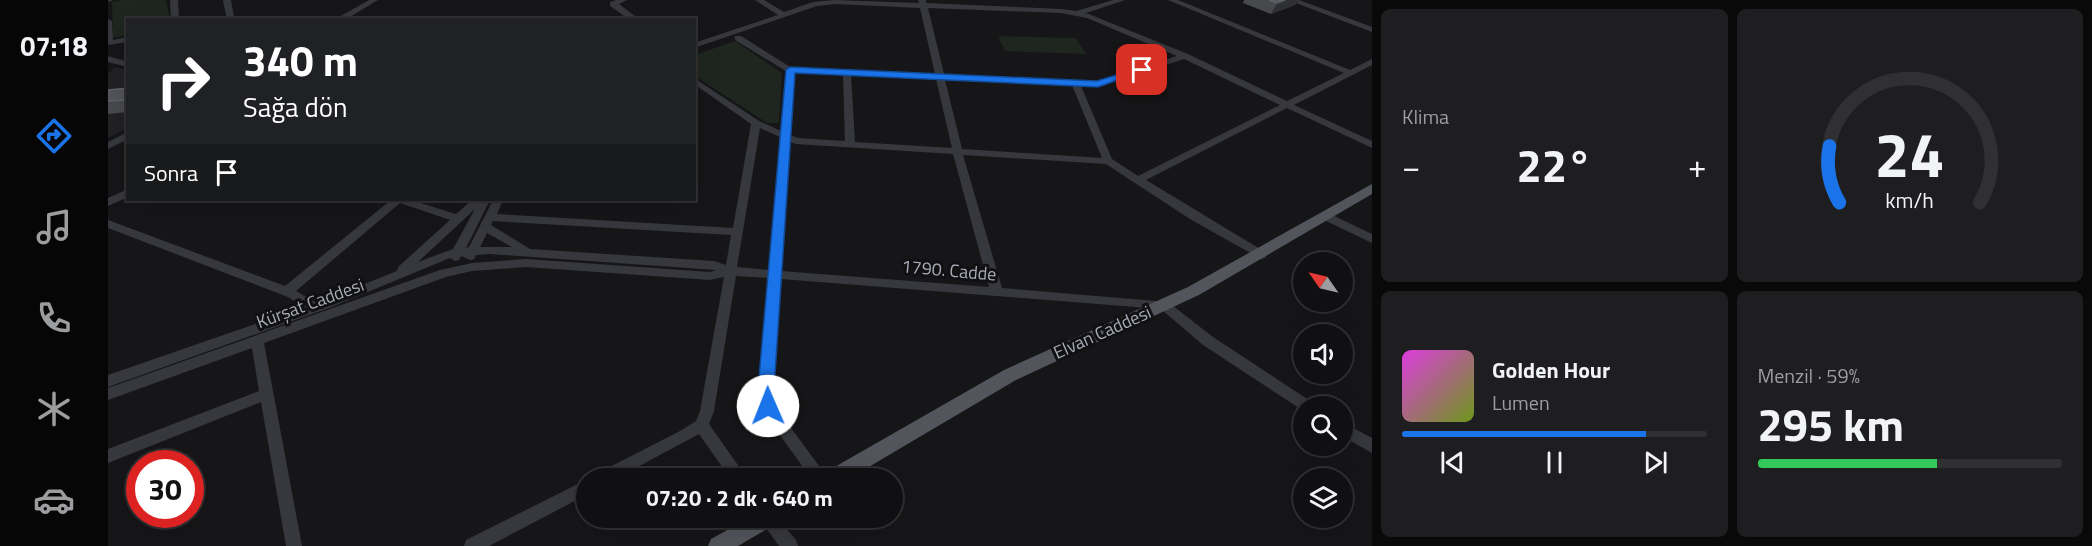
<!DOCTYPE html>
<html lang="tr">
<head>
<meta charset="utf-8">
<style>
	body { margin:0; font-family:"Titillium Web",sans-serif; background:#1e1e20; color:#f1f3f6; height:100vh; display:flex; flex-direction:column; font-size:22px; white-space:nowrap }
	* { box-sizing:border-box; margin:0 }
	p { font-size:20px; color:#9c9d9f }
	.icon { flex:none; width:33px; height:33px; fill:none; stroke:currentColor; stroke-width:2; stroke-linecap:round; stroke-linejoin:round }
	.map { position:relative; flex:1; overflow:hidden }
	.sheet { display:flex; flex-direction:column; gap:9px; padding:9px; background:#09090a; width:720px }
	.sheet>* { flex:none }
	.hud { position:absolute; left:18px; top:18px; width:570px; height:183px; border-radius:0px; box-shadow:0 6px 24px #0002,0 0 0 2px #303032; background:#202124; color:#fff; overflow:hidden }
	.needle { width:39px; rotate:304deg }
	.controls { position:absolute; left:1185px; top:252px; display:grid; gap:12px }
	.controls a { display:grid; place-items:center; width:60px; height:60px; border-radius:50%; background:#101012; box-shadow:0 6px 24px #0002,0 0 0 2px #303032; font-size:30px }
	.speed { position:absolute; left:18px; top:450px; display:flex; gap:12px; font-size:30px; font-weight:700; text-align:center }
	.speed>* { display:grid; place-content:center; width:78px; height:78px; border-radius:50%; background:#101012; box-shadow:0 6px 24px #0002,0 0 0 2px #303032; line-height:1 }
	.speed .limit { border:9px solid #d22; background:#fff; color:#111 }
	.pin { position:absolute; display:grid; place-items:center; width:51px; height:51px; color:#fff; margin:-26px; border-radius:12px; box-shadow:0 3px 9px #0006 }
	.me { position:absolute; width:66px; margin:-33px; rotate:359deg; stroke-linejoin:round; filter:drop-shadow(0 0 4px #0008) }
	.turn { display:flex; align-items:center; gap:21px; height:126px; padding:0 18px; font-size:27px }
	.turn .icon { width:78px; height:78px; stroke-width:2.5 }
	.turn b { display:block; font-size:42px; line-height:51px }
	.then { display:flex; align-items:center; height:57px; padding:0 18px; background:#0003; gap:12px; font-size:22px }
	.big { font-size:45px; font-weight:700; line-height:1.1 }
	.sheet .widget { flex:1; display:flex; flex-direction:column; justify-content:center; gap:9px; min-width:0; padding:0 21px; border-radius:9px; background:#1e1e20 }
	.sheet .dial { align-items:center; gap:0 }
	.dial svg { height:156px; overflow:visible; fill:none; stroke:#303032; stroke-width:7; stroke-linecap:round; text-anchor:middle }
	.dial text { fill:#f1f3f6; stroke:none }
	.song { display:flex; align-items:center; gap:18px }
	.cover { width:72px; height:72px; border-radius:9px; background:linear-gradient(135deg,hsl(300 70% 55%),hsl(80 70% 35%)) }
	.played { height:6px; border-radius:3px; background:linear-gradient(90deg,#1a73e8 80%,#303032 80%) }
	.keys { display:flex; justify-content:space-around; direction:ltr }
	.heat { display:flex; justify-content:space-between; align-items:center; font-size:33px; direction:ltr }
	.charge { height:9px; border-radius:4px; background:linear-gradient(90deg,#34c759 59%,#303032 0) }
	.sheet .tiles { flex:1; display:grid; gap:9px; grid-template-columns:repeat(2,1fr) }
	.trip { position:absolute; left:468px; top:468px; width:327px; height:60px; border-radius:30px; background:#101012; box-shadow:0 6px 24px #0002,0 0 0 2px #303032; font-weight:700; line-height:60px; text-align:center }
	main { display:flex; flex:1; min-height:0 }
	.tab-bar { display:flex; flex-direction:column; width:108px; justify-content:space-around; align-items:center; background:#060607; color:#9c9d9f }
	.tab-bar .icon { width:42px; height:42px }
	.tab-bar .current { color:#1a73e8 }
	.tab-bar b { font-size:27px; color:#f1f3f6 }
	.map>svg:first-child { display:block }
	.built { fill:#222225 }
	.green { fill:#1e261f }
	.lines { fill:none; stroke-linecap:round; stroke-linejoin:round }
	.minor { fill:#37383d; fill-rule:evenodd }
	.major { fill:#53555c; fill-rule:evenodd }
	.wall { fill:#47494d }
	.shaded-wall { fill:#2f3033 }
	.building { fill:#525359; stroke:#5f6168; stroke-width:1.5 }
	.route { fill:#1a73e8; stroke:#114b97; stroke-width:1.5 }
	.labels { text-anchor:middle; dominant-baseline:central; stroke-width:6; stroke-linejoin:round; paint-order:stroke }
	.street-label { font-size:18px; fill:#a8adb8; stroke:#111113 }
</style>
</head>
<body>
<main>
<nav class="tab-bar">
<b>07:18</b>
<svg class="icon current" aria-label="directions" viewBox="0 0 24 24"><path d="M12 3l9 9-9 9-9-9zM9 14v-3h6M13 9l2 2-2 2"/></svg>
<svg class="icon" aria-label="music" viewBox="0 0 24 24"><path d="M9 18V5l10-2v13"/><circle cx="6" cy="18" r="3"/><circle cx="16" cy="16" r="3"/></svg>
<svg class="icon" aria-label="phone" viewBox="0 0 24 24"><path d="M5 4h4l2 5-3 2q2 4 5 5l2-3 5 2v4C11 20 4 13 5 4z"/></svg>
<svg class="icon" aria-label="climate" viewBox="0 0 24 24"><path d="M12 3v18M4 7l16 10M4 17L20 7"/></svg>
<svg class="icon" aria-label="car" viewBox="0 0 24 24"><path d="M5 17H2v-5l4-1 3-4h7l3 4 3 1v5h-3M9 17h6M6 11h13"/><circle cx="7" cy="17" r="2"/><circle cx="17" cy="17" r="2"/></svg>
</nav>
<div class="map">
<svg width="1264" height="546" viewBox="0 0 1264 546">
	<rect width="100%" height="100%" fill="#161618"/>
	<polygon class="built" points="7,67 19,70 19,128 0,138 0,74"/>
	<g class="green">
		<polygon points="16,0 58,0 62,19 20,20 19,35 5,38 4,2"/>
		<polygon points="890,36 968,38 978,54 897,51"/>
		<polygon points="627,41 674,73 671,123 659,123 587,76 587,55"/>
	</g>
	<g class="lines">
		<g class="minor">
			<polygon points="0,0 5,0 1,2"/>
			<polygon points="62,0 70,0 71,20 63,20"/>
			<polygon points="115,0 123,0 126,17 131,20 119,20"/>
			<polygon points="261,0 270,0 237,20 226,20"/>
			<polygon points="508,0 519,0 511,4 532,20 522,20 502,6 502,2"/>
			<path d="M647,0H656L676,12L705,2L726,0L811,3L810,0H818V3L953,9L968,11L1005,0H1017L978,13L1080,54L1179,101L1236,73L1060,0H1070L1242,70L1264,59V65L1186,105L1264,141V148L1179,108L1038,180L1157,252L1159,255L1157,258L1153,259L1082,219L998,164L855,155L894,288L1060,302L1105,337L1204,402L1206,406H1196V411L1194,410L1095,345L1053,309L673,279L665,398L669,409L720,478H703L658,416L651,398L661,278L628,276L606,411L601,424L639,478H622L591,434L509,478H487L490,473L572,431L588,421L592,411L616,277L602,280L418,267L364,271L338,277L156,343L194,546H178L153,402L0,463V449L151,391L144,348L0,400V388L332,270L364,263L418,259L602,272L608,270L382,254L368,255L366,259L362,260L353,256L351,260L347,261L342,258L221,308L0,387V375L196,307L180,297L0,228V220L177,286L283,200H303L348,214L364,200H382L358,248L361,247L385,200H395L389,214L625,228L643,124L586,84V78L651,121L673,131L678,71L627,40V36H633L684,68L827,74L812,8L728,4L709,6L586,48V43L670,15ZM820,8L953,13L979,18L1069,56L989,81L836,74ZM1076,59L1172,105L1030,176L1004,159L973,86H993ZM686,73L735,75L737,141L690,138L682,135ZM743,75L828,79L844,148L747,142ZM837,80L964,85L994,158L854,149ZM652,128L672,137L661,270L629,267ZM682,142L688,144L845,154L881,287L673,271ZM292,203L342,220L290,267L289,271L209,303L188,291ZM367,209L345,249L310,262ZM385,221L623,235L618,265L606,261L422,249L383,225ZM379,233L404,247H372Z"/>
			<polygon points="1180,0 1191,0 1264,27 1264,32"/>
			<polygon points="0,19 4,21 5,40 20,37 20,42 0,45"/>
			<polygon points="0,56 20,62 20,67 0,62"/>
			<polygon points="20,132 20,139 0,149 0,142"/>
			<polygon points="20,189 20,197 0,206 0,198"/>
			<polygon points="1218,212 1264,234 1264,243 1214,219 1212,216"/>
			<polygon points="1234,422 1264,438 1264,453 1234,436"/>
			<polygon points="478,480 478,495 381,546 356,546 358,540"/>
			<polygon points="651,518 669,518 688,540 690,546 671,546"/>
		</g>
		<g class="major">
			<polygon points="1264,184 1264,194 1091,295 908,380 742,478 716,478 718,472 896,370 1080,287"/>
			<polygon points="641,518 669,518 666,525 630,546 600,546 603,539"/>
		</g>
	</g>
	<g class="wall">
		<polygon points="1136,0 1190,0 1187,5 1163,14 1135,3"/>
		<polygon points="20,88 20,112 0,114 0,90"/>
	</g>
	<polygon class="shaded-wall" points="1177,0 1190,0 1187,5 1163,14 1169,3"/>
	<g class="building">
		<polygon points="1161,0 1177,0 1169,3"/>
		<polygon points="20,88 20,98 17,100 0,101 0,90"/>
	</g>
	<polygon class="route" points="682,67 989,81 1034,67 1038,70 990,87 687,73 666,389 668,406 666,411 660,413 654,411 650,389 678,70"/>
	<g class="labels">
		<g class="street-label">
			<text transform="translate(841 270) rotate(5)">1790. Cadde</text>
			<text transform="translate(202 303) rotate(-20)">Kürşat Caddesi</text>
			<text transform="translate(994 332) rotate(-24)">Elvan Caddesi</text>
		</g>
	</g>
</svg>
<div class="controls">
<a><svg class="needle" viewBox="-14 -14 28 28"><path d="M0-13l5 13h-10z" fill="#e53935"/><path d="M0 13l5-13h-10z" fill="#9c9d9f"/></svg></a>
<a><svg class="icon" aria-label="sound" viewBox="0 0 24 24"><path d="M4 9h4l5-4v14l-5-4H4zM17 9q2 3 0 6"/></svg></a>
<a><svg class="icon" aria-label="search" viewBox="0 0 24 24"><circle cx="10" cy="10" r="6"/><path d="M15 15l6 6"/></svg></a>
<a><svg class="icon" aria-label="layers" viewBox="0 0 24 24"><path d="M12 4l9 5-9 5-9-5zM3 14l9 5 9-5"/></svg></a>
</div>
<div class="speed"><div class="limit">30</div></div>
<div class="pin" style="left:1034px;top:70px;background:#d93025"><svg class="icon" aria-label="arrive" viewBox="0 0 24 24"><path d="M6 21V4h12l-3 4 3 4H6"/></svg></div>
<svg class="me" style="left:660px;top:406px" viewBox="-20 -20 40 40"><circle r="19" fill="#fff"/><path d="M0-13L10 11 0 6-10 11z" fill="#1a73e8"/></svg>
<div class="trip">07:20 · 2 dk · 640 m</div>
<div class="hud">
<div class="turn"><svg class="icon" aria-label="right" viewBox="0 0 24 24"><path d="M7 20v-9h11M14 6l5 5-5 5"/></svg><div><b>340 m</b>Sağa dön</div></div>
<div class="then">Sonra<svg class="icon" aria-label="arrive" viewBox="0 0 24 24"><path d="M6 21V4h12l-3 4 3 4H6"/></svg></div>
</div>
</div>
<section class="sheet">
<div class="tiles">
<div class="widget"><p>Klima</p>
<div class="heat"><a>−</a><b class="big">22°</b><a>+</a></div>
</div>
<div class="widget dial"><svg viewBox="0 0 100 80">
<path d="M14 69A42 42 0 1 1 86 69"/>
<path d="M14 69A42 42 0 0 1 9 40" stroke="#1a73e8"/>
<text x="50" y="56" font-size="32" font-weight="700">24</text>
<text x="50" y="72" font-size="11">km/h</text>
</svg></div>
<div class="widget">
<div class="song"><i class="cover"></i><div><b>Golden Hour</b><p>Lumen</p></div></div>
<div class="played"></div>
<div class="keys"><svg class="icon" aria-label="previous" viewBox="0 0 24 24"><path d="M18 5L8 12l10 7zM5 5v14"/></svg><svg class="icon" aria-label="pause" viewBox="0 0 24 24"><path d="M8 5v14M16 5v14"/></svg><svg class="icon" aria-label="next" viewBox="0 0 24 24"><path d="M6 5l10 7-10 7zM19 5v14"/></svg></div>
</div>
<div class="widget"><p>Menzil · 59%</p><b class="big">295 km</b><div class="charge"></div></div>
</div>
</section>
</main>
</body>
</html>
